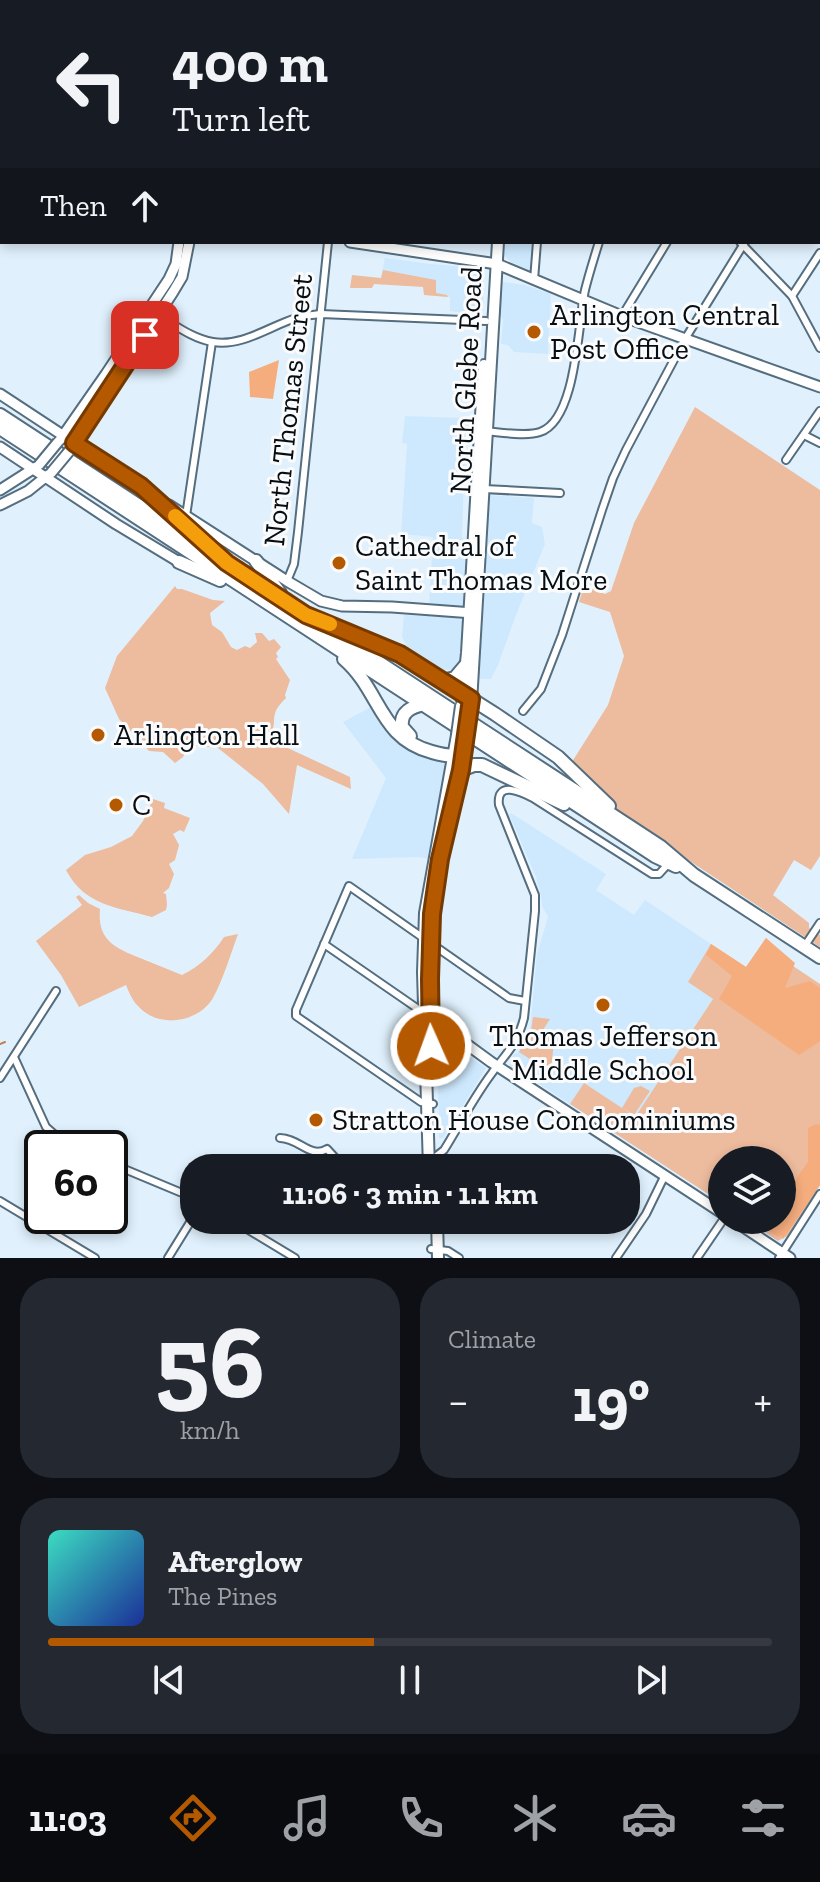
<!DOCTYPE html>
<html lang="en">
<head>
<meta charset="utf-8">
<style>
	body { margin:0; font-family:"Zilla Slab",serif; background:#242831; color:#f1f3f6; height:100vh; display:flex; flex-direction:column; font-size:30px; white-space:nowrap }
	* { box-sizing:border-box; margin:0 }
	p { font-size:26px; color:#9ea1a6 }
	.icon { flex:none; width:44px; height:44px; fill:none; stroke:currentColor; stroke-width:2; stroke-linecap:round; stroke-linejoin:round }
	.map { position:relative; height:1258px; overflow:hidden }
	.panel { display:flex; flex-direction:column; gap:20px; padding:20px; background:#0d0f14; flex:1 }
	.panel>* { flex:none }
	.banner { position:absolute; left:0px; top:0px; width:820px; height:244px; box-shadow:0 4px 12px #0003; background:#171b24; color:#f1f3f6; overflow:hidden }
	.fabs { position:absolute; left:708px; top:1146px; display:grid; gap:16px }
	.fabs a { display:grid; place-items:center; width:88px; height:88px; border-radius:50%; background:#171b24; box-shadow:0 4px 12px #0003; font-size:40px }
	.speed { position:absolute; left:24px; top:1130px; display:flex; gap:16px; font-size:40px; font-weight:700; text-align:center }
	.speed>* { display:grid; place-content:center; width:104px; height:104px; border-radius:50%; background:#171b24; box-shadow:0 4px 12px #0003; line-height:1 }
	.speed .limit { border:4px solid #111; border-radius:12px; background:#fff; color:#111 }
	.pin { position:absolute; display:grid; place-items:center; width:68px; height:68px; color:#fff; margin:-34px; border-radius:16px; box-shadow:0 4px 12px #0006 }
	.me { position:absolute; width:88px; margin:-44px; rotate:358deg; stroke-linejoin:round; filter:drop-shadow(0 0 6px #0008) }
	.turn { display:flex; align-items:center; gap:28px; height:168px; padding:0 40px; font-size:36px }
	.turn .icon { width:104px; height:104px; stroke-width:2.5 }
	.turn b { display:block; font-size:56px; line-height:68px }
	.then { display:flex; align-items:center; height:76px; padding:0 40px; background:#0003; gap:16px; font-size:30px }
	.big { font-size:60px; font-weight:700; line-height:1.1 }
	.panel .widget { flex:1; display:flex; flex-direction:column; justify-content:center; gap:12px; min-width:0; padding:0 28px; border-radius:32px; background:#242831 }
	.panel .dial { align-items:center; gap:0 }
	.dial b { font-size:104px; line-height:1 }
	.song { display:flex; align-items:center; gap:24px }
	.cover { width:96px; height:96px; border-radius:12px; background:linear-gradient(135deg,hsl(170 70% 55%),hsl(230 70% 35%)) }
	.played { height:8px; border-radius:4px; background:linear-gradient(90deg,#b55900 45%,#363941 45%) }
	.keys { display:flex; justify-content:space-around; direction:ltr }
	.heat { display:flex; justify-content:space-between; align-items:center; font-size:44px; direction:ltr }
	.panel .tiles { flex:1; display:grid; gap:20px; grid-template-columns:1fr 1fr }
	.widget:last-child { grid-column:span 2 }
	.trip { position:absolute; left:180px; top:1154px; width:460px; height:80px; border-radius:32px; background:#171b24; box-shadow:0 4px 12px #0003; font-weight:700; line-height:80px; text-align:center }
	.menu { display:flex; height:128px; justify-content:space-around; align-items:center; background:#090b0e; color:#9ea1a6 }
	.menu .icon { width:56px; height:56px }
	.menu .on { color:#b55900 }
	.menu b { font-size:36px; color:#f1f3f6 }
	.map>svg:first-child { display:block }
	.built { fill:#cee9fe }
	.green { fill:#edbb9d }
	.forest { fill:#f6ad7e }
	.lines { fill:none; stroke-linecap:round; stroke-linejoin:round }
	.stream { stroke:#c47f52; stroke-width:2 }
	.street-casing { stroke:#546d7f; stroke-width:10 }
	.secondary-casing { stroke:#546d7f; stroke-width:13 }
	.primary-casing { stroke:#546d7f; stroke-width:14 }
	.highway-casing { stroke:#546d7f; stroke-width:16 }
	.street { stroke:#fff; stroke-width:6 }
	.secondary { stroke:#fff; stroke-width:9 }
	.primary { stroke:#fff; stroke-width:10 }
	.highway { stroke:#fff; stroke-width:12 }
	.secondary-bridge-casing { stroke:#546d7f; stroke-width:13; stroke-linecap:butt }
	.primary-bridge-casing { stroke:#546d7f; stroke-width:14; stroke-linecap:butt }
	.secondary-bridge { stroke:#fff; stroke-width:9 }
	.primary-bridge { stroke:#fff; stroke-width:10 }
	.route-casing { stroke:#763a00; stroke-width:20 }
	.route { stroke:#b55900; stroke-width:14 }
	.slow { stroke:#f59e0b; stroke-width:14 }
	.poi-dot { fill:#b55900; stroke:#fbfbfb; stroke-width:3 }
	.labels { text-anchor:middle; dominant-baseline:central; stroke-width:6; stroke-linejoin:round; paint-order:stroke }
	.poi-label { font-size:30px; fill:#050e15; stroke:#fbfbfb; text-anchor:start }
	.street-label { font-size:30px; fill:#050e15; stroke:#fbfbfb }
</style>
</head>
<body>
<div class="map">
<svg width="820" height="1258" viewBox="0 0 820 1258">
	<rect width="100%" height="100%" fill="#e0f1fd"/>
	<g class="built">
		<polygon points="503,242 535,242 533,268 529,270 511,262 502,253"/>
		<polygon points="385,258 431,264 477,268 484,276 483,309 478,315 450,311 450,297 429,295 430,285 380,282"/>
		<polygon points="502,282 525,285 551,294 548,354 514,352 508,345 501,344 503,320 499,312"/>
		<polygon points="405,416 466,418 462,538 467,539 463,607 429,606 433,537 401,534 407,444 402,443"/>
		<polygon points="488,495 534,498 532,523 542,527 545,544 516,615 498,665 491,679 477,679"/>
		<polygon points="404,615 457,617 463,622 459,669 445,670 408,648 402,637"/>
		<polygon points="373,706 387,730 400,743 412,750 435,758 446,765 428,859 419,857 352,859 386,778 343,722"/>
		<polygon points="511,813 606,874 596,890 634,915 645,900 711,944 688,982 713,999 635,1117 584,1084 570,1104 510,1065 510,1062 513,1055 518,1052 530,1029 537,954 548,917 542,906 541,896 536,877 509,814"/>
		<polygon points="437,1035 486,1068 443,1138 439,1138"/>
	</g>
	<g class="green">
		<polygon points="383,270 436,280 436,293 447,295 448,297 424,295 423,287 374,284 372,288 350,288 352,275 381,278"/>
		<polygon points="695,407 820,490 820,856 811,870 794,860 773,895 809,923 809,928 820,935 820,947 655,838 612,805 570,765 608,705 624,656 610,612 579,602 584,586 605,594 611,591 634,523"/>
		<path d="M175,586L177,589H182L213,600L225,601L210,613L212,625L222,632L231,647L237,650L245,646L250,648L257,642L255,633H262L269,641L274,639L281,647L276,653L278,657L276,659L290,680L285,695L286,698C267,716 279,720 270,736L277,743L350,777L351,789L297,765L289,814L263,784L218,748L189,745L183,757L175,763L163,752L149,751L119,719L105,688L117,656Z"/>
		<path d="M153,799L165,803L164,808L190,818L184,832L180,830L173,834L179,845L175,860L169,864L174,874L169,888L163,893L166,894L167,905L166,910L152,917C116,907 85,906 66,870L85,855L111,847L132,836L143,821Z"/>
		<path d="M79,895L88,903L100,909C97,940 115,948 140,958C154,964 168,969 182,975C200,966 213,954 224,937L238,934C231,953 223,980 213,998C198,1023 158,1029 138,1006C132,1000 129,992 126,985L79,1007L61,975L36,941L82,905L76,897Z"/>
		<polygon points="766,938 793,966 820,984 820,1185 787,1236 778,1241 747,1220 782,1220 782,1160 722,1160 722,1203 570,1104 584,1083 622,1108 634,1088 641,1086 650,1091 634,1115 623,1108 635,1117 713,999 688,982 711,944 746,967"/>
		<polygon points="533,1017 550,1019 543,1030 554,1039 552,1062 547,1070 519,1052 531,1031"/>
	</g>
	<g class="forest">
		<polygon points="279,360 273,399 250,397 249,372"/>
		<polygon points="766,938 795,963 785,988 810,981 820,988 820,1041 799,1055 719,999 732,976 706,955 711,944 746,967"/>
		<polygon points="820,1124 820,1185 783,1239 781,1235 778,1237 754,1221 782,1220 782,1176 795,1180 808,1162 808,1128 814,1125"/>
	</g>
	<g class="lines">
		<polyline class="stream" points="0,1044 5,1042"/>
		<defs>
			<g id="street">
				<polyline points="30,0 31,2"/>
				<polyline points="120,0 121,2"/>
				<polyline points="141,0 141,2"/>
				<polyline points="334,0 334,2"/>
				<polyline points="590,0 592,2"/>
				<polyline points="608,2 609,0"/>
				<polyline points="775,2 777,0"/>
				<polyline points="818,52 820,50"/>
				<polyline points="818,139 820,137"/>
				<polyline points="0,170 2,157"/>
				<polyline points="818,175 820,176"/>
				<polyline points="0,190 2,191"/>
				<polyline points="740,242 792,296 820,348"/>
				<polyline points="534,280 537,242"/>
				<polyline points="792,296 820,253"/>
				<path d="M158,315C175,325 193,339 213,342C242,347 270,326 296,318C304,315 313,315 321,314L486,321"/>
				<polyline points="622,316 667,242"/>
				<path d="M484,431C499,432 526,437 540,432C577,420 578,322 585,290C589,274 594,258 599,242"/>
				<polyline points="804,435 820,443"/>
				<polyline points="786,460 820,411"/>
				<polyline points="484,489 560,493"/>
				<polyline points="186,516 212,342"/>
				<polyline points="287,581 294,564 298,532 328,242"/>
				<polyline points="523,711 541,689 562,635 602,510 613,478 626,450 685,339 745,242"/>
				<polyline points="324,944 424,1013"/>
				<polyline points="804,947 820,923"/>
				<polyline points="14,1057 46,1127 61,1140 76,1148"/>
				<polyline points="0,1078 56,991"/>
				<polyline points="433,1104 421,1102 296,1016 296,1010 349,886 509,998 525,1001"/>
				<path d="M280,1138C299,1138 310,1159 327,1149L338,1161L348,1168"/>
				<path d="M435,1157L444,1150C460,1124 474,1097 492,1073C507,1052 517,1045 524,1018L535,911V895L499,805C496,780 521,792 533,798L652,874H659L668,864"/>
				<polyline points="110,1163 194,1198"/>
				<polyline points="0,1201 95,1258"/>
				<polyline points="232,1220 295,1258"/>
				<polyline points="431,1249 448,1251 459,1258"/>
				<polyline points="168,1258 194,1216"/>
				<polyline points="616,1258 646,1214 665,1175"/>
				<polyline points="697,1258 723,1220"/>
				<polyline points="779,1258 820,1194"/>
			</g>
			<g id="secondary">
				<polyline points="166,0 167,2"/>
				<polyline points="175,0 175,2"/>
				<polyline points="45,2 49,0"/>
				<polyline points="0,23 2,22"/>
				<polyline points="350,242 497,264 624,317 820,387"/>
				<polyline points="0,394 143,488"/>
				<polyline points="60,440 106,374 169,279 176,264 179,242"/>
				<polyline points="73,446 173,292 182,277 189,242"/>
				<polyline points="0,447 116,524 179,562"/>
				<polyline points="0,490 36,467"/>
				<polyline points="0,505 28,491 48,475"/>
				<polyline points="169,505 287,581 321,601 342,606 392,607 473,613"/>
				<polyline points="424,1013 491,1062 722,1213"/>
				<polyline points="733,1220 790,1258"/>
			</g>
			<g id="primary">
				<polyline points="505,2 505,0"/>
				<polyline points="512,2 513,0"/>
				<polyline points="462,700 467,653 484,365"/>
				<polyline points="471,703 498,242"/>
				<path d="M430,986C429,943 432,899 441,856C448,817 459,780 465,741"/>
				<polyline points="429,1168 423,972 425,913 457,735"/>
				<polyline points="437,1220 438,1258"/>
			</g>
			<g id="highway">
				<polyline points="0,415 629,826 661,847 694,875 820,957"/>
				<polyline points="0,428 655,856 676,866"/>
				<polyline points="141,486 201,539"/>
				<polyline points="256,561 280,593"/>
				<polyline points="179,562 220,580"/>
				<polyline points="332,625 405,657 495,714 558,757 609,806"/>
				<path d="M344,659C381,691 379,738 432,752C442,755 453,757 463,755"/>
				<polyline points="442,681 455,678 466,665"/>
				<path d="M410,736L402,727C400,712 411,707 424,704"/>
				<polyline points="461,770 474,765 482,765 564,804"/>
			</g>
		</defs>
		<use href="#street" class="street-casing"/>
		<use href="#secondary" class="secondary-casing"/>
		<use href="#primary" class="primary-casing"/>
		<use href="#highway" class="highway-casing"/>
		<use href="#street" class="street"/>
		<use href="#secondary" class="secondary"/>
		<use href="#primary" class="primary"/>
		<use href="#highway" class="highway"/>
		<defs>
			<g id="secondary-bridge">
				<polyline points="39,465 58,442"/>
				<polyline points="51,473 71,449"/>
			</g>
			<g id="primary-bridge">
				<polyline points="457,735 461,706"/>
				<polyline points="465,741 469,712"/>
			</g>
		</defs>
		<use href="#secondary-bridge" class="secondary-bridge-casing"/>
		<use href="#primary-bridge" class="primary-bridge-casing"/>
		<use href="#secondary-bridge" class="secondary-bridge"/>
		<use href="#primary-bridge" class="primary-bridge"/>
	</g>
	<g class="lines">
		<defs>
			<polyline id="route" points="145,335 74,443 141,486 227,563 306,615 400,654 471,699 461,770 440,859 432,914 430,979 431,1046"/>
		</defs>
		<use href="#route" class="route-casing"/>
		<use href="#route" class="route"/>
		<polyline class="slow" points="175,516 227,563 306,615 330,624"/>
	</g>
	<g class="poi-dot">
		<circle cx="534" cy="332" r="8"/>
		<circle cx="339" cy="563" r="8"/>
		<circle cx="98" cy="735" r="8"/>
		<circle cx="116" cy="805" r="8"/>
		<circle cx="603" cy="1005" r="8"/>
		<circle cx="316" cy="1120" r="8"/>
	</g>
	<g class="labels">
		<g class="poi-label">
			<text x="550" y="315">Arlington Central<tspan x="550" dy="34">Post Office</tspan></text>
			<text x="355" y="546">Cathedral of<tspan x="355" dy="34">Saint Thomas More</tspan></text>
			<text x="114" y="735">Arlington Hall</text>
			<text x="132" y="805">C</text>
			<text x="603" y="1036" text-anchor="middle">Thomas Jefferson<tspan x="603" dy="34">Middle School</tspan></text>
			<text x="332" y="1120">Stratton House Condominiums</text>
		</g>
		<g class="street-label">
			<text transform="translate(466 380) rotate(-87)">North Glebe Road</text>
			<text transform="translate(288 410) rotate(-84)">North Thomas Street</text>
		</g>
	</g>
</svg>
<div class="fabs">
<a><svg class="icon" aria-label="layers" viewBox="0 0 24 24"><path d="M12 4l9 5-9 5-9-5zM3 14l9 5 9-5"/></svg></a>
</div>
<div class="speed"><div class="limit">60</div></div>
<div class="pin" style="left:145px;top:335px;background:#d93025"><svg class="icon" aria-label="arrive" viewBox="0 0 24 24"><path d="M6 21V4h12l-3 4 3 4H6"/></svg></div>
<svg class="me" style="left:431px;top:1046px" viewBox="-20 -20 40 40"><circle r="17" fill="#b55900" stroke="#fff" stroke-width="3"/><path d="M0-11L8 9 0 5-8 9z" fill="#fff"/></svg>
<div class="trip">11:06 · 3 min · 1.1 km</div>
<div class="banner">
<div class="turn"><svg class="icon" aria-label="left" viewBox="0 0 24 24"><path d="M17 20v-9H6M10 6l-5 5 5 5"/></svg><div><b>400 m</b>Turn left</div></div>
<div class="then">Then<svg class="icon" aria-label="ahead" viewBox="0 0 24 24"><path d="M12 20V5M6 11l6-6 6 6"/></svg></div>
</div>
</div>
<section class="panel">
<div class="tiles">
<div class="widget dial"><b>56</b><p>km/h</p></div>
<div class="widget"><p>Climate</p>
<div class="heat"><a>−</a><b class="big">19°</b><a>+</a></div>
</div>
<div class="widget">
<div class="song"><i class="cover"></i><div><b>Afterglow</b><p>The Pines</p></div></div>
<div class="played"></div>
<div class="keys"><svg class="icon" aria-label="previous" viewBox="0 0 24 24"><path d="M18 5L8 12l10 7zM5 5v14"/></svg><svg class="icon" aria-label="pause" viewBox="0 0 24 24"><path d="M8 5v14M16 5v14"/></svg><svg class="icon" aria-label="next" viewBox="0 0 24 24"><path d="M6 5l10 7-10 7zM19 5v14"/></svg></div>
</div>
</div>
</section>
<nav class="menu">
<b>11:03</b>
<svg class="icon on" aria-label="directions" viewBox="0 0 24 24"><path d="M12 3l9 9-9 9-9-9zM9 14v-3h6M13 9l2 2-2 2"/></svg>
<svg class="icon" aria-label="music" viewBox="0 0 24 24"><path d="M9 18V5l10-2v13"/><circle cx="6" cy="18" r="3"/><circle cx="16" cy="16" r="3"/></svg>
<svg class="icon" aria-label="phone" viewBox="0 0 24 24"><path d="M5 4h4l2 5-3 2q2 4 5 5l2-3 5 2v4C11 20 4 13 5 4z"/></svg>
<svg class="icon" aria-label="climate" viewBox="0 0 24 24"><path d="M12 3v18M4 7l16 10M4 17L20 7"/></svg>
<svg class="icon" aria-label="car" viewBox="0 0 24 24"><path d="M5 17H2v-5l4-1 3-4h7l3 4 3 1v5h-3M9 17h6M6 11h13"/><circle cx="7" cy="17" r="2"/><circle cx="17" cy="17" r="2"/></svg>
<svg class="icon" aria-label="filters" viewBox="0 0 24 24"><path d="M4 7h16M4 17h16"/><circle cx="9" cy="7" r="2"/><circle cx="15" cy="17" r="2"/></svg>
</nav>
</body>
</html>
